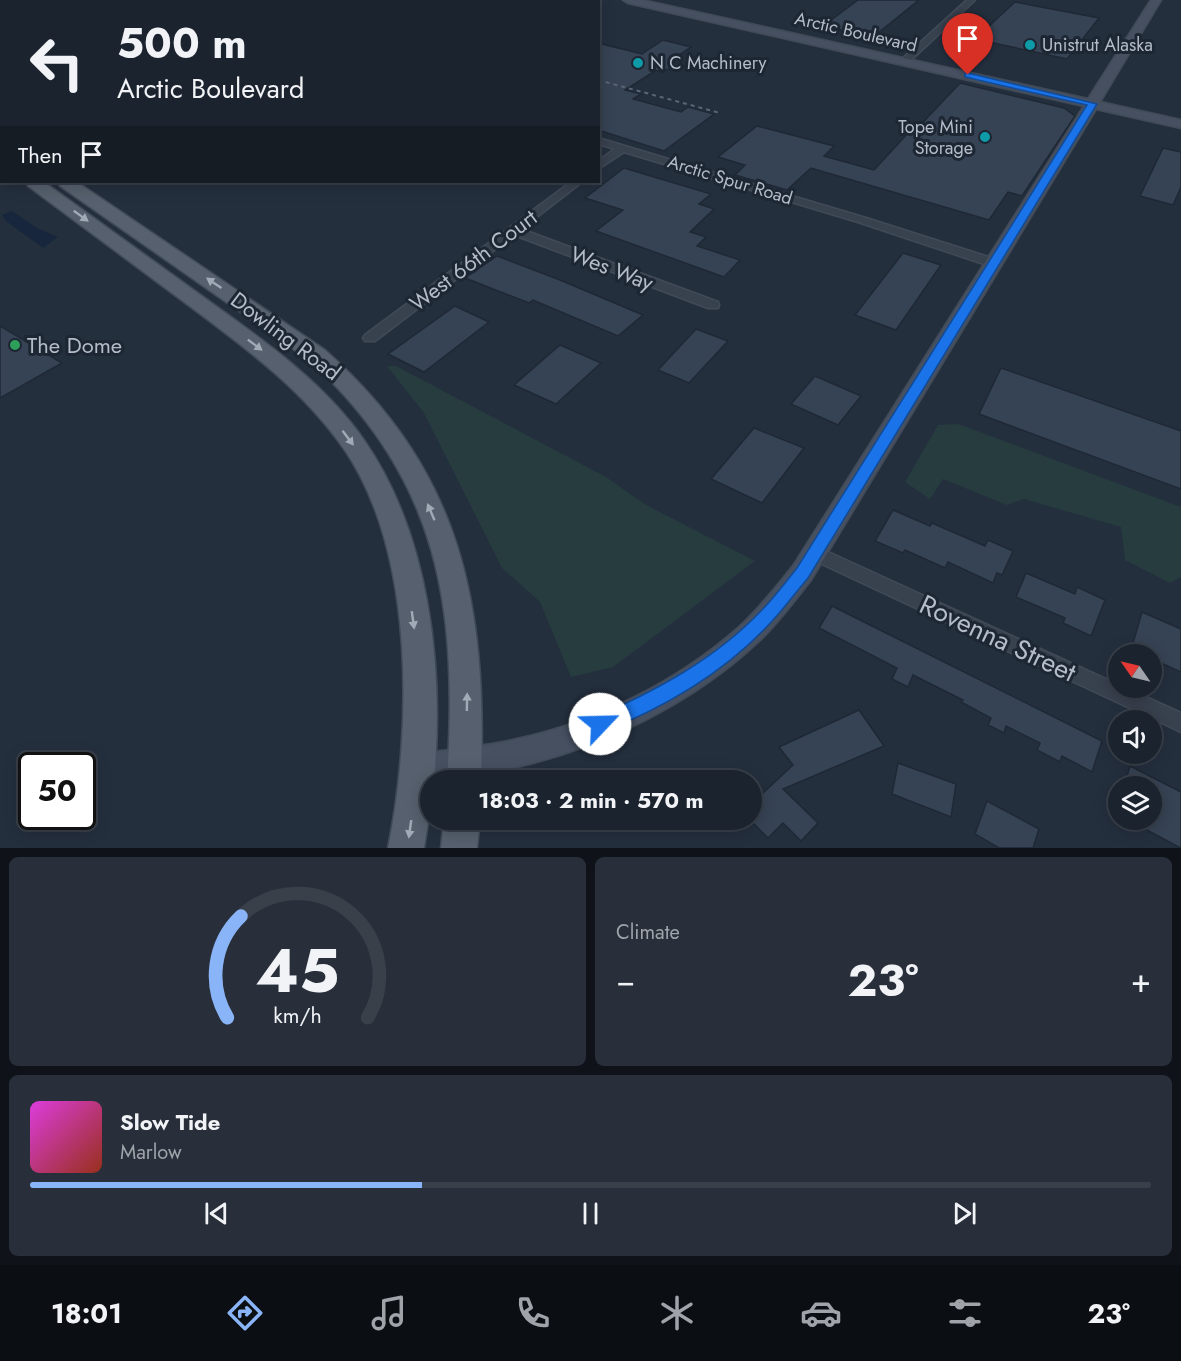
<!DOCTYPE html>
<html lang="en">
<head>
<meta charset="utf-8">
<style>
	body { margin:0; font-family:Jost,sans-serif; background:#282f3a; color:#f1f3f6; height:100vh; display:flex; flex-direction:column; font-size:22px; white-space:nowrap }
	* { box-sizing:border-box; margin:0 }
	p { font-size:20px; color:#a0a4aa }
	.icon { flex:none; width:33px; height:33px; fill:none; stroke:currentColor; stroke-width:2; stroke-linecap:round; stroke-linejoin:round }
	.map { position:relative; height:848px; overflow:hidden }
	.panel { display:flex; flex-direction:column; gap:9px; padding:9px; background:#0f1319; flex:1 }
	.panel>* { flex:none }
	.guide { position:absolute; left:0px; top:0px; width:600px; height:183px; box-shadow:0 3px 15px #0003,0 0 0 2px #39404a; background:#1b232e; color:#f1f3f6; overflow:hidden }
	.needle { width:39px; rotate:304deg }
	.controls { position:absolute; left:1108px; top:644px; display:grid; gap:12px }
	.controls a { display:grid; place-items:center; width:54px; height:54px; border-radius:50%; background:#1b232e; box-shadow:0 3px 15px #0003,0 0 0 2px #39404a; font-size:30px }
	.speed { position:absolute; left:18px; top:752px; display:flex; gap:12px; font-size:30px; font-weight:700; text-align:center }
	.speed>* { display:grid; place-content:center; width:78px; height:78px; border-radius:50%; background:#1b232e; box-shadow:0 3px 15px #0003,0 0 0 2px #39404a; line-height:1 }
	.speed .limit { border:3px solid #111; border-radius:9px; background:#fff; color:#111 }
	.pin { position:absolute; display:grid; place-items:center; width:51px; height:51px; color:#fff; margin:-62px -26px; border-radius:50% 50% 50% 0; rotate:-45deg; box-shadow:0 0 6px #0007 }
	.pin .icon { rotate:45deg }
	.me { position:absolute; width:66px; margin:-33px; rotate:66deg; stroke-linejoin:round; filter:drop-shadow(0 0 4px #0008) }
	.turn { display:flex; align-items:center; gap:21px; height:126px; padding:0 18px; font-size:27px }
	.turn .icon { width:78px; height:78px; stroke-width:2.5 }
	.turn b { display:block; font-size:42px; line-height:51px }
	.then { display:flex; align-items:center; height:57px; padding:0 18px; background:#0003; gap:12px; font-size:22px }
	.big { font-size:45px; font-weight:700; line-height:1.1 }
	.panel .card { flex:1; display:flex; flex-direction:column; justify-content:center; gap:9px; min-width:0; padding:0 21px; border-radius:9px; background:#282f3a }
	.panel .dial { align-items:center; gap:0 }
	.dial svg { height:156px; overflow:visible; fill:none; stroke:#39404a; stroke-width:7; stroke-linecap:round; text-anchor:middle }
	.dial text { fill:#f1f3f6; stroke:none }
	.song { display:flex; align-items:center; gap:18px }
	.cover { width:72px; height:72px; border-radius:9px; background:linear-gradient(135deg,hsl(300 70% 55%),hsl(10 70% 35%)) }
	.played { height:6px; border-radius:3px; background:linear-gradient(90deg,#8ab4f8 35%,#39404a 35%) }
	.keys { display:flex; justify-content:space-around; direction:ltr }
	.heat { display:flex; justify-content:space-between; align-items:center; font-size:33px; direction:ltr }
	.panel .tiles { flex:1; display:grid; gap:9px; grid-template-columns:1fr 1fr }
	.card:last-child { grid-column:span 2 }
	.trip { position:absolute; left:420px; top:770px; width:342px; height:60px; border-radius:30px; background:#1b232e; box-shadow:0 3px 15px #0003,0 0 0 2px #39404a; font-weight:700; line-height:60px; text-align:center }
	.tabs { display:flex; height:96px; justify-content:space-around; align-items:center; background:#0b0e12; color:#a0a4aa }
	.tabs .icon { width:42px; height:42px }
	.tabs .current { color:#8ab4f8 }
	.tabs b { font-size:27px; color:#f1f3f6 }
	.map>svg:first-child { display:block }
	.green { fill:#263c3f }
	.water { fill:#17263c }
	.building { fill:#364354; stroke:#1f2835; stroke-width:1.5 }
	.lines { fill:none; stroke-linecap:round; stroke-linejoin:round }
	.minor-casing { stroke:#414a57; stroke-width:3 }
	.secondary-casing { stroke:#414a57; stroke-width:3 }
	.primary-casing { stroke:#414a57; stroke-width:3 }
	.minor { fill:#38414e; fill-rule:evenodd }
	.secondary { fill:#465061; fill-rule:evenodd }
	.primary { fill:#56606e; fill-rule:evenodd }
	.rail { stroke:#5a6575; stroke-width:2; stroke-dasharray:4 4; stroke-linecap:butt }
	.oneway { fill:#a1aab7 }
	.route { fill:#1a73e8; stroke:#114b97; stroke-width:1.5 }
	.culture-dot { fill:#0f9aa8; stroke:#1d2633; stroke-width:2 }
	.leisure-dot { fill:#2e9e5b; stroke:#1d2633; stroke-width:2 }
	.labels { text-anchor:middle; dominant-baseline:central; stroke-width:6; stroke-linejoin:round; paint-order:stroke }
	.far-street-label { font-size:18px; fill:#b4bcc9; stroke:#1d2633 }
	.far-poi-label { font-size:18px; fill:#b4bcc9; stroke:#1d2633; text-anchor:start }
	.street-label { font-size:22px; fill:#b4bcc9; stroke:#1d2633 }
	.poi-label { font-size:22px; fill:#b4bcc9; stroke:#1d2633; text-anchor:start }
	.near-street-label { font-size:27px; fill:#b4bcc9; stroke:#1d2633 }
</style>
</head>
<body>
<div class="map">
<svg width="1181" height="848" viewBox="0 0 1181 848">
	<rect width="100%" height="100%" fill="#242f3e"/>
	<g class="green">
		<polygon points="387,366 396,366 606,477 646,505 755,561 613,667 571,677 540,602 502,568 424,413"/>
		<polygon points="958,424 1181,507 1181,577 1170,583 1125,560 1121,527 1024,499 1007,505 943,479 930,499 905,482 938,425"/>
	</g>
	<polygon class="water" points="12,211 37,228 58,237 43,248 6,221 2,215"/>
	<g class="building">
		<polygon points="858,0 919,0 873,37 823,26"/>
		<polygon points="1015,2 1099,18 1067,59 975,39"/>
		<polygon points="663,40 691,47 670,61 687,67 655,71 625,90 641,94 633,99 681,112 688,107 714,114 664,151 598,130 598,43 642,54"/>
		<polygon points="960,83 1064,108 1075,116 1022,196 1008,192 989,220 811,168 787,190 735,175 745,165 718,157 757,126 834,146 824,156 874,170 909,132 913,133"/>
		<polygon points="1163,148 1181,152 1181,187 1173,205 1140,196"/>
		<polygon points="624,168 711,194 699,204 714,209 690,232 706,237 697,246 740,260 724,277 596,231 623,210 585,198"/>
		<polygon points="903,253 941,265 896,330 855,315"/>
		<polygon points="497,256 560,280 643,315 618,336 533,300 529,303 465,278"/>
		<polygon points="455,306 489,322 424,372 388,354"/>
		<polygon points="0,326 62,363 0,398"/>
		<polygon points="696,329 728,341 689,383 658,370"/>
		<polygon points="560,345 601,363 556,404 514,385"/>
		<polygon points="1001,368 1181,431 1181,489 979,414"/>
		<polygon points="815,376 861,396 838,425 791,404"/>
		<polygon points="754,428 804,448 762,503 711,479"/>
		<polygon points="893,510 930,526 932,523 985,546 988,540 1013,551 1002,575 997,573 993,583 948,562 945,568 905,550 903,553 875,541"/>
		<polygon points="1026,573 1075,594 1077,587 1105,600 1091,636 1063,623 1065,618 1016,597"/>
		<polygon points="832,606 1102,741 1092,772 1062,756 1060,762 1037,750 1040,743 1006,726 1004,733 988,725 991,718 961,702 963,700 913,675 908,687 892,679 897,668 819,628"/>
		<polygon points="1142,612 1181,629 1181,672 1152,659 1152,654 1140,654 1131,650"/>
		<polygon points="859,710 884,746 783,789 818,823 801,841 783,823 768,838 752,822 752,782 763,793 793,765 779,747"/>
		<polygon points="898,763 956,784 951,817 892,794"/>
		<polygon points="1130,766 1181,792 1181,848 1126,819 1152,819 1152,786 1124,786"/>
		<polygon points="987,801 1039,829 1033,848 999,848 975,834"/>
	</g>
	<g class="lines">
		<defs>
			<g id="minor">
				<polygon points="967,0 975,0 908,63 902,63 902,59"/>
				<polygon points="598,138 866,218 998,260 1000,263 994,267 990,266 858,222 624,152 598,169 598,161 615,149 598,144"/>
				<polygon points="571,182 582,182 521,229 718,302 719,305 718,308 708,308 514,235 375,341 365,341 363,338 365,335"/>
				<polygon points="815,546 1119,685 1119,687 1124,687 1181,713 1181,732 809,558 806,553 809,548"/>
			</g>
			<g id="secondary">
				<polygon points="355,0 390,0 354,2"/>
				<path d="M623,0H642L1088,99L1151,0H1161L1100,102L1181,120V128L1096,109L811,580C794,601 778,624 758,642C693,703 603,747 517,767C484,774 451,777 418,782L408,778L403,768L408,758L418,754C451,749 485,747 517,739C597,722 678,681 739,627C759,609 776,587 793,566L1084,106L628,3Z"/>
				<rect x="0" y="19" width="2" height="6"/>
			</g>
			<g id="primary">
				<polygon points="0,132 2,133 2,143 0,142"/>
				<polygon points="0,151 2,151 2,163 0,162"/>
				<path d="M26,182H44C97,220 149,258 202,296C260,338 322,380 364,440C430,535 444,668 434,780H430V810L424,848H388C412,730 415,556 346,452C304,390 243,346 184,302C132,263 80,225 28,186Z"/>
				<path d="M58,182H77L325,350C462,471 487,604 481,780H447C458,609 441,481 309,360L60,186Z"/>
				<polygon points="444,819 480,819 477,848 441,848"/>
			</g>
		</defs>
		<use href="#minor" class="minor-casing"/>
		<use href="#secondary" class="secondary-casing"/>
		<use href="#primary" class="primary-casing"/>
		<use href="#minor" class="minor"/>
		<use href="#secondary" class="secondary"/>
		<use href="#primary" class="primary"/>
		<g class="rail">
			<polyline points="286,0 301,2"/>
			<polyline points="140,2 165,0"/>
			<polyline points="178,2 203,0"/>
			<polyline points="598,80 720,113"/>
		</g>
	</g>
	<defs><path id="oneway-solid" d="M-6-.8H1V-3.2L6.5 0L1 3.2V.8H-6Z" transform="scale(1.5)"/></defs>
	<g class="oneway">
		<use href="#oneway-solid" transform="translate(81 216) rotate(36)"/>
		<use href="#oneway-solid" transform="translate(214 283) rotate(-146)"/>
		<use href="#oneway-solid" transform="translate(255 345) rotate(37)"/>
		<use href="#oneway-solid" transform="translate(348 438) rotate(53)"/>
		<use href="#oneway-solid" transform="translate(431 512) rotate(-113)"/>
		<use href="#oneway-solid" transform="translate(413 620) rotate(82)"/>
		<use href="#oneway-solid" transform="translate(467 702) rotate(-89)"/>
		<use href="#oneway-solid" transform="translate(410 829) rotate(98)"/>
	</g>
	<path class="route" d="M968,73L1097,104L808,578C796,592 785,607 773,620C727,671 664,708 600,733L594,730L591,724L594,718C655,691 714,660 761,611C774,598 785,583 797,568L1087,105L965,77V73Z"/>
	<g class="culture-dot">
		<circle cx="1030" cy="45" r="6"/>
		<circle cx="638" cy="63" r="6"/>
		<circle cx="985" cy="137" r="6"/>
	</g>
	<circle class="leisure-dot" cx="15" cy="345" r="6"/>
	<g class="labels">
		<g class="far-street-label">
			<text transform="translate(856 32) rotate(13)">Arctic Boulevard</text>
			<text transform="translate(730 180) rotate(17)">Arctic Spur Road</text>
		</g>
		<g class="far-poi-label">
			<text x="1042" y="45">Unistrut Alaska</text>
			<text x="650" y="63">N C Machinery</text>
			<text x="973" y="127" text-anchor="end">Tope Mini<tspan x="973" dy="21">Storage</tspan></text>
		</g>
		<g class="street-label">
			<text transform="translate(473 260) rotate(-37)">West 66th Court</text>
			<text transform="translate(612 268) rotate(21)">Wes Way</text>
			<text transform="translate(286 336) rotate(37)">Dowling Road</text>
		</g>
		<g class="poi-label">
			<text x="27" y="345">The Dome</text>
		</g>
		<g class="near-street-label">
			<text transform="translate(998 638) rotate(25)">Rovenna Street</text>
		</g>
	</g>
</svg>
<div class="controls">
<a><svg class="needle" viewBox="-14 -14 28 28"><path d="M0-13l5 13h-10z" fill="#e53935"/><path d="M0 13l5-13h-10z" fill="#a0a4aa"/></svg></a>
<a><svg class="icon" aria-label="sound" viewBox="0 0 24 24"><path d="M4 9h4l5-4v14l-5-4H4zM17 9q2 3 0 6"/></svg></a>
<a><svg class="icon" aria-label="layers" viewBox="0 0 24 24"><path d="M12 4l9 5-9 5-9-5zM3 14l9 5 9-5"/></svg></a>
</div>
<div class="speed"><div class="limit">50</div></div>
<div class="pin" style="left:968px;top:75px;background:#d93025"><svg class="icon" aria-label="arrive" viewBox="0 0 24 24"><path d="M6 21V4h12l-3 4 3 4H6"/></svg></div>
<svg class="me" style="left:600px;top:724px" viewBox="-20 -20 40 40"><circle r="19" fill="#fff"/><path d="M0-13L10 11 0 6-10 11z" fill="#1a73e8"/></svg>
<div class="trip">18:03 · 2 min · 570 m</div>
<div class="guide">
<div class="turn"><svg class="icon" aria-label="left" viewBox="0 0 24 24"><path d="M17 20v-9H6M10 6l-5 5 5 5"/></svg><div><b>500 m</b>Arctic Boulevard</div></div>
<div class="then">Then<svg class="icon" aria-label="arrive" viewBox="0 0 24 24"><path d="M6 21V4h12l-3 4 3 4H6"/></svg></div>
</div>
</div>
<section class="panel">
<div class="tiles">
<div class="card dial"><svg viewBox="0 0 100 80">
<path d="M14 69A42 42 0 1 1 86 69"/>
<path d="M14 69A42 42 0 0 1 21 17" stroke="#8ab4f8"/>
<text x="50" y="56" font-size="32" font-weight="700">45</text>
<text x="50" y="72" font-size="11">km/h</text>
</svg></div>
<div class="card"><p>Climate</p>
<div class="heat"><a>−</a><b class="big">23°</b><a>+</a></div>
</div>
<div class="card">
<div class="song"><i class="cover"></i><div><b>Slow Tide</b><p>Marlow</p></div></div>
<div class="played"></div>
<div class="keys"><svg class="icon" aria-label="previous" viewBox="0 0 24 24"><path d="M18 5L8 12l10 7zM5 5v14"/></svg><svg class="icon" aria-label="pause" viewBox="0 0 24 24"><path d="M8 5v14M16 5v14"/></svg><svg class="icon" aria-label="next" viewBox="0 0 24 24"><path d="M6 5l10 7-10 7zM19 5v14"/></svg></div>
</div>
</div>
</section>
<nav class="tabs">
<b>18:01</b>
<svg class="icon current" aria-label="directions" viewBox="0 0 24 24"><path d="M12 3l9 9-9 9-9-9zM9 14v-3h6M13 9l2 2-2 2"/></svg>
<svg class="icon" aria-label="music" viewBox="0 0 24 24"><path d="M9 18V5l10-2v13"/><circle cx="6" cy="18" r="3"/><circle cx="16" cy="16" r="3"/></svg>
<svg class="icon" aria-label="phone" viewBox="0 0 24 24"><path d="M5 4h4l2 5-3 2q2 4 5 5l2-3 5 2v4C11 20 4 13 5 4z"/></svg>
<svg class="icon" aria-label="climate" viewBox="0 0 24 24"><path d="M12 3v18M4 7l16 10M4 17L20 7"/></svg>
<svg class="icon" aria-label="car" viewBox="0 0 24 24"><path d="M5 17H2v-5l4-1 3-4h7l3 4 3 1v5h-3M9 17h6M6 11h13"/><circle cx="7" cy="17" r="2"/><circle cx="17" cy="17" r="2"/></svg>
<svg class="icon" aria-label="filters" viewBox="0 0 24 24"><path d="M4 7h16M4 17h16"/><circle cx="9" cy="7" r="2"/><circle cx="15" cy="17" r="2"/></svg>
<b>23°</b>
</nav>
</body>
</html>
